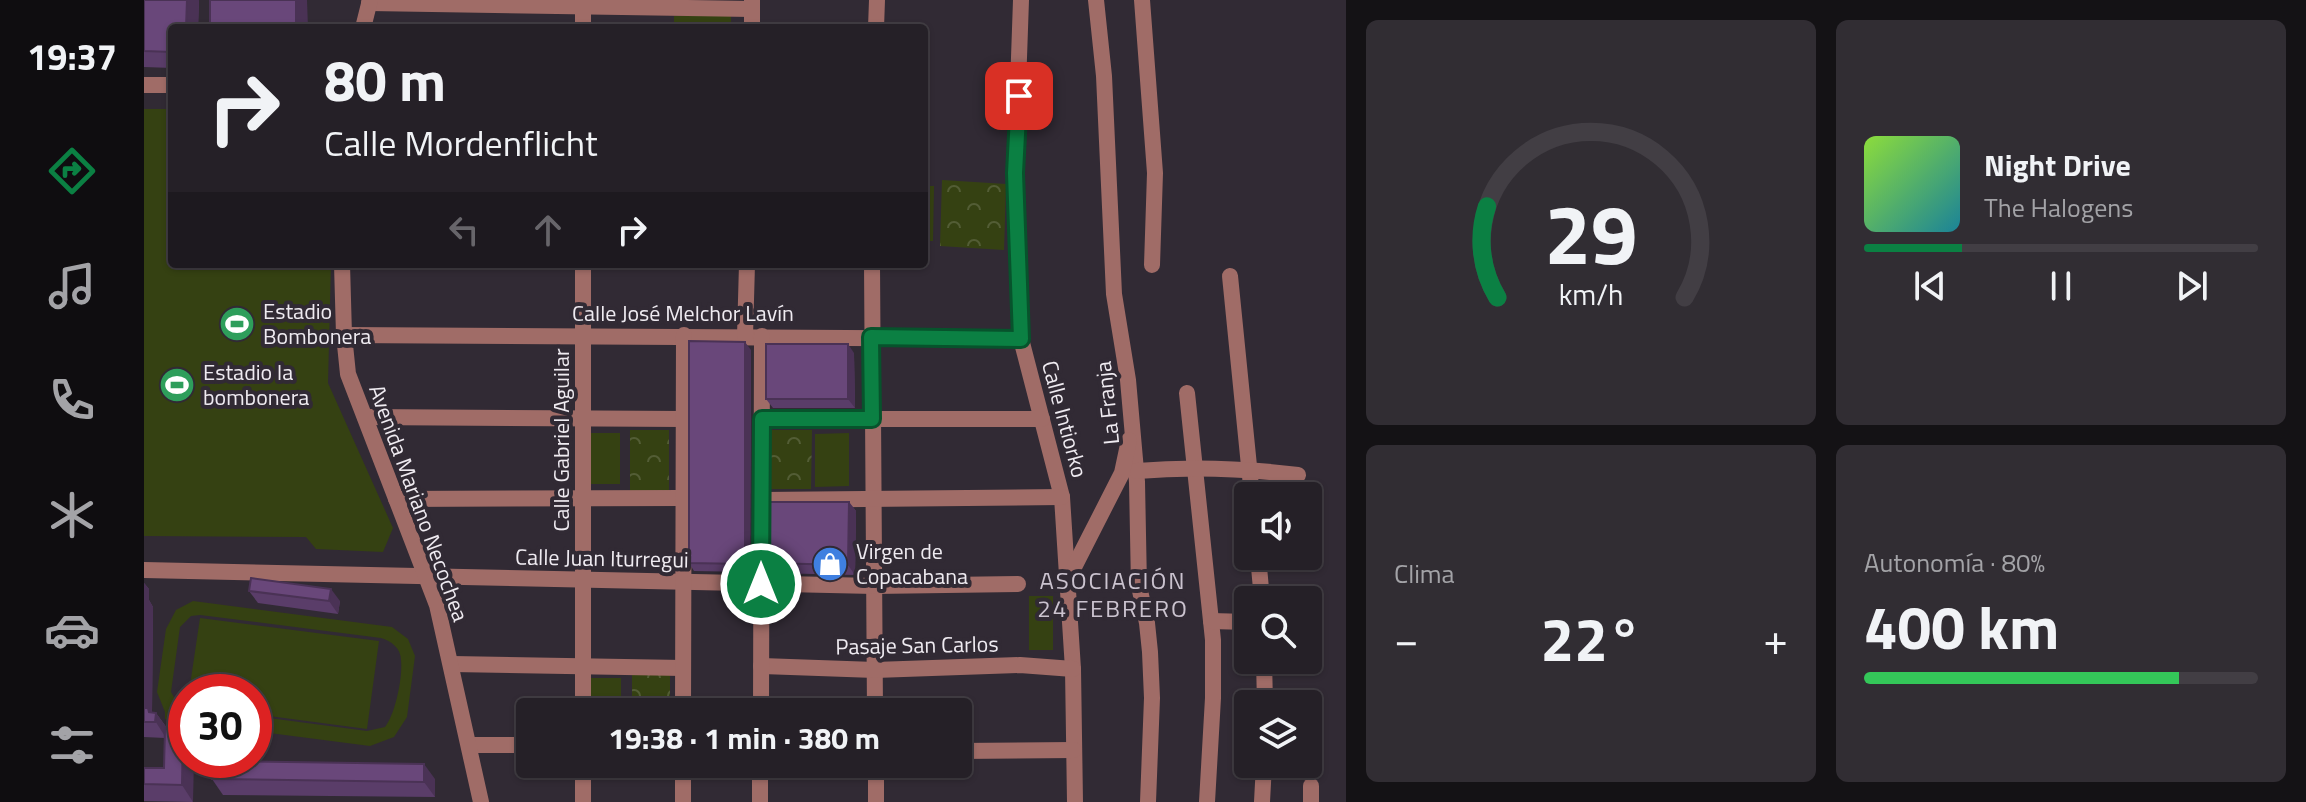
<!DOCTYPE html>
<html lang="es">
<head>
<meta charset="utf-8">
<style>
	body { margin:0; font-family:"Titillium Web",sans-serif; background:#312d33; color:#f1f3f6; height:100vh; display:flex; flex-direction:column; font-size:30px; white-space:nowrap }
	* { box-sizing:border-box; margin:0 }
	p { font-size:26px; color:#a3a3a7 }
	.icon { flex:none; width:44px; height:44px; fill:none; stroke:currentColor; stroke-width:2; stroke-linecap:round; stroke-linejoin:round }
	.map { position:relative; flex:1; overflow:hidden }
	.details { display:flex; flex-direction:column; gap:20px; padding:20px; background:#141215; width:960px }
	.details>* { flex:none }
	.guide { position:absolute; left:24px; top:24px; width:760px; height:244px; border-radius:8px; box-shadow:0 2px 6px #0004,0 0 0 2px #423e44; background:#252027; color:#f1f3f6; overflow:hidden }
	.buttons { position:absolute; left:1090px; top:482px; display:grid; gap:16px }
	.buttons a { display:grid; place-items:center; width:88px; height:88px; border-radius:8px; background:#252027; box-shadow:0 2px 6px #0004,0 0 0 2px #423e44; font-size:40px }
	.speed { position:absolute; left:24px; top:674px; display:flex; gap:16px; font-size:40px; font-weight:700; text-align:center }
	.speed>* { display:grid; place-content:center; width:104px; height:104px; border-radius:50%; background:#252027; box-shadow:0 2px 6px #0004,0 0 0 2px #423e44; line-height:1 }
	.speed .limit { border:12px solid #d22; background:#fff; color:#111 }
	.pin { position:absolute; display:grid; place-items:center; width:68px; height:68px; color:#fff; margin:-34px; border-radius:16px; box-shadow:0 4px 12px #0006 }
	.me { position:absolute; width:88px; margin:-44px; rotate:0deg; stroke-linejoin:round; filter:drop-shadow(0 0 6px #0008) }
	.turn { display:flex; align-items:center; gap:28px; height:168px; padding:0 24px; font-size:36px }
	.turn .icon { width:104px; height:104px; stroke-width:2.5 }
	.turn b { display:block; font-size:56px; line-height:68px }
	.lanes { display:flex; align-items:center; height:76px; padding:0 24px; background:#0003; justify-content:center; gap:40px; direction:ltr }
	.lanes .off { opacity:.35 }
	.big { font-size:60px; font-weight:700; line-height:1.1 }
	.details .card { flex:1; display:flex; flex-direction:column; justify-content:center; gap:12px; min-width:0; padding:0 28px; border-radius:12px; background:#312d33 }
	.details .dial { align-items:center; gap:0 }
	.dial svg { height:208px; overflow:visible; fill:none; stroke:#423e44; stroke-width:7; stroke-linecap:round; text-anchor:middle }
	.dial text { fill:#f1f3f6; stroke:none }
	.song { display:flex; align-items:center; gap:24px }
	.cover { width:96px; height:96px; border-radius:12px; background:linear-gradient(135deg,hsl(90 70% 55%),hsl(190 70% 35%)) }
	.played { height:8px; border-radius:4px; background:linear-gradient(90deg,#0b8043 25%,#423e44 25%) }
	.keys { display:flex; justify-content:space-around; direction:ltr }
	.heat { display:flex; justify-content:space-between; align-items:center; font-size:44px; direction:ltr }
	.charge { height:12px; border-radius:6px; background:linear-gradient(90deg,#34c759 80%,#423e44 0) }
	.details .tiles { flex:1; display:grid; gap:20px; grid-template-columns:repeat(2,1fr) }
	.trip { position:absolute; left:372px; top:698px; width:456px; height:80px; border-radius:8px; background:#252027; box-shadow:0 2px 6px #0004,0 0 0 2px #423e44; font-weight:700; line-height:80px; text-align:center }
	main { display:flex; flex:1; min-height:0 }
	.dock { display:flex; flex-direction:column; width:144px; justify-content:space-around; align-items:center; background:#0f0d10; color:#a3a3a7 }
	.dock .icon { width:56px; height:56px }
	.dock .on { color:#0b8043 }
	.dock b { font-size:36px; color:#f1f3f6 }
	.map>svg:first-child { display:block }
	.park { fill:url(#park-crowns) }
	.pitch { fill:#354112 }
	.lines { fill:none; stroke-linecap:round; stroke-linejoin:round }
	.minor { stroke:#a06c67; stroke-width:16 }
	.tertiary { stroke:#a06c67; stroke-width:16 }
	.wall { fill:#5a3d69 }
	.shaded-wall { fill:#4a3255 }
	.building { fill:#69477a; stroke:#4a3255; stroke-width:2 }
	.route-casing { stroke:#07532c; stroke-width:20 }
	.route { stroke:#0b8043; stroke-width:14 }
	.labels { text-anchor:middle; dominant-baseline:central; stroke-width:8; stroke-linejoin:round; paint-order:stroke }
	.poi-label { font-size:22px; fill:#efebf1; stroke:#312a34; text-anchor:start }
	.street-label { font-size:22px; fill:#efebf1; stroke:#312a34 }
	.neighbourhood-label { font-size:24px; letter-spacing:2px; fill:#cbc3cf; stroke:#312a34 }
</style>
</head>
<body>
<main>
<nav class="dock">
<b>19:37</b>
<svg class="icon on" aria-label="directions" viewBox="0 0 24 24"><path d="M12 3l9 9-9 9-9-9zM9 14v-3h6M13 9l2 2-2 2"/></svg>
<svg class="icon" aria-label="music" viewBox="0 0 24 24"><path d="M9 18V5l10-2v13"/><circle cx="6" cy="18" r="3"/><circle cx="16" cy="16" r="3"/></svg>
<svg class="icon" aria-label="phone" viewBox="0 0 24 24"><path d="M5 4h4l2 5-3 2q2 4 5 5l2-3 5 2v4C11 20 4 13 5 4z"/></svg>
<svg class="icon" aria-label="climate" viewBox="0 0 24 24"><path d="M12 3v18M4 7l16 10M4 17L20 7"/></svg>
<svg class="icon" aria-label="car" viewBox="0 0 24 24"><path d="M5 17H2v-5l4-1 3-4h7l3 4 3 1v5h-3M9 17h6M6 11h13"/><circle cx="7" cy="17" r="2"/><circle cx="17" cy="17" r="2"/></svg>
<svg class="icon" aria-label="filters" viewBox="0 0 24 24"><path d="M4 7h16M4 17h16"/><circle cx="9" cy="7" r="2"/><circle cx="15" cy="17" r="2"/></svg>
</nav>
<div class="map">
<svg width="1202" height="802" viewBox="0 0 1202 802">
	<defs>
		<pattern id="park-crowns" width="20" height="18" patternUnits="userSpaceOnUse" patternTransform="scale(2)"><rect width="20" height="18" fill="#354112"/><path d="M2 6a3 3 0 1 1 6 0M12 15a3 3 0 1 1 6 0" fill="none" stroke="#535d35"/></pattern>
	</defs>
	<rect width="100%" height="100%" fill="#312a34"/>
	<g class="park">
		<polygon points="798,180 862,184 860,250 796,246"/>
		<rect x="486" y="430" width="39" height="62"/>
		<polygon points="626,430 668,430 667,489 625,489"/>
		<rect x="488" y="674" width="38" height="38"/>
	</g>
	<g class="pitch">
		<polygon points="587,15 587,28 530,28 530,16"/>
		<polygon points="0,109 28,109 28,264 187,264 184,383 249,528 239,552 172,549 162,537 0,536"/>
		<polygon points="780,186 790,186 789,241 780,241"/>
		<polygon points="445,433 476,433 476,484 444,484"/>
		<polygon points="705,433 705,486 671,487 671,434"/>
		<rect x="885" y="596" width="24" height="54"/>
		<path d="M49,601L248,627L264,639L271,656L263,717L250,737L226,746L110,731V716L223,731L241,727C251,715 259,677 257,660C257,648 247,641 237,638L56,615L47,616L36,627L27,692L34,704L42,707V722L21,719V712L13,692L22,629L32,610Z"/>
		<polygon points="56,618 235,641 223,729 110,714 110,692 45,692"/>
		<rect x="444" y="678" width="33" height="34"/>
	</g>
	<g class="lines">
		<g class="minor">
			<polyline points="877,0 871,173 875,308 877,339 918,497 929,669 931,802"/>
			<polyline points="952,0 960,76 970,294 984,380 993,482 995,586 1003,623 1006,652 1008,698 1004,802"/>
			<polyline points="998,0 1011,173 1008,265"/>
			<polyline points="225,3 608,9"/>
			<polyline points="439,28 439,0"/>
			<polyline points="608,28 608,0"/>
			<polyline points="732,28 733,0"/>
			<polyline points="0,85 28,85"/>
			<polyline points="728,264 731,712"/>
			<polyline points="1086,276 1108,496"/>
			<polyline points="200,335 877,339"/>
			<polyline points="601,336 603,264"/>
			<polyline points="1043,393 1069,640 1069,698 1063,802"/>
			<polyline points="221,417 540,419"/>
			<polyline points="618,419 898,419"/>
			<path d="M993,471C1049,466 1098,468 1154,475"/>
			<polyline points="252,499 539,498"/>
			<polyline points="618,500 918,497"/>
			<polyline points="1114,556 1118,600"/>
			<polyline points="0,570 730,586 874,584"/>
			<polyline points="926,575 978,473 985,440"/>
			<polyline points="1067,621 1104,622"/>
			<polyline points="1120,660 1121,704"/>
			<polyline points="308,664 539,668"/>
			<polyline points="617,666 731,670 876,665 929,669"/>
			<polyline points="439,712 439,264"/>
			<polyline points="539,712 540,335"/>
			<polyline points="617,712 618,336"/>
			<polyline points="325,745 386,745"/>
			<polyline points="814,751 930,750"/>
			<polyline points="732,764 732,802"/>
			<polyline points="439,802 439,764"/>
			<polyline points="539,802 539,764"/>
			<polyline points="616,802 616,764"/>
			<polyline points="1118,802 1120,764"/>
			<polyline points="1167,802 1167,786"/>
		</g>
		<g class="tertiary">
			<polyline points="219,28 226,0"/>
			<polyline points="198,264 200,335 204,374 293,605 337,802"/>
		</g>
	</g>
	<g class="wall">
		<polygon points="0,0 55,0 54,28 28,28 28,68 0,67"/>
		<polygon points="607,350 606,572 550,571 545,563"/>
		<polygon points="710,353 711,408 629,408 622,399"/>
		<polygon points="705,502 712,511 711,575 628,573 622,563"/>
		<polygon points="0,583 5,589 5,600 9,607 8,712 12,713 23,728 49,802 0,801 0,768 20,768 21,738 0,737"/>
		<polygon points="105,591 196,601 194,614 114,603"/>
		<polygon points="68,779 291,779 291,797 79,795"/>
	</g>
	<g class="shaded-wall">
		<polygon points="43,0 55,0 54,28 42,28"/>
		<polygon points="152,0 163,0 164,28 152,28"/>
		<polygon points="601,342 607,350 606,572 601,564"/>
		<polygon points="704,344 710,353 711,408 704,399"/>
		<polygon points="705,502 712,511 711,575 704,565"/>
		<polygon points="0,583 5,589 5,600 9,607 8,713 12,713 23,728 22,738 8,716 8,723 0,713"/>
		<polygon points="187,589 196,601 194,614 185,601"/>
		<polygon points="39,729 42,733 42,760 50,760 49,802 38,785"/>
		<polygon points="280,764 291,779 291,797 280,782"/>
	</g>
	<g class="building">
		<polygon points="0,0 43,0 42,28 28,28 28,52 0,51"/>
		<rect x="66" y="0" width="86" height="28"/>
		<polygon points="545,341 601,342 601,564 545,563"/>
		<rect x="622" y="344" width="82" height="55"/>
		<polygon points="622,502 705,502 704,565 622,563"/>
		<polygon points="107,578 187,589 185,601 105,591"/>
		<polygon points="0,708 4,708 5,712 12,713 11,722 0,722"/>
		<polygon points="21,729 39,729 38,785 0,784 0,768 20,768"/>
		<polygon points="68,761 280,764 280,782 68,779"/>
	</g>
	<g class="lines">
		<defs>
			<polyline id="route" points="617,584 618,419 728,419 727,337 877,339 871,173 875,96"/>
		</defs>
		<use href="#route" class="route-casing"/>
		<use href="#route" class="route"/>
	</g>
	<defs>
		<symbol id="stadium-disc" viewBox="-11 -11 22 22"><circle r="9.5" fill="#2e9e5b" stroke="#312a34"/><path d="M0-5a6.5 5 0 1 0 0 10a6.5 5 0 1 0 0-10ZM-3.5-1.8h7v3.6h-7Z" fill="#fff"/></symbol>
		<symbol id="shop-disc" viewBox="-11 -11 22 22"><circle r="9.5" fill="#3f7fe0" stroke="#312a34"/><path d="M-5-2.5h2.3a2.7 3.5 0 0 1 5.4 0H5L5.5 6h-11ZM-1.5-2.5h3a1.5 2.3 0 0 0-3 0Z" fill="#fff"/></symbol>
	</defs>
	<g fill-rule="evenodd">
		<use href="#stadium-disc" x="73" y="304" width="40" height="40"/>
		<use href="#stadium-disc" x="13" y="365" width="40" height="40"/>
		<use href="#shop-disc" x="666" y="544" width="40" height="40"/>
	</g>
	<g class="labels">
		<g class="poi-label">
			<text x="119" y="311">Estadio<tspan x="119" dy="25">Bombonera</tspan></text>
			<text x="59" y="372">Estadio la<tspan x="59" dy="25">bombonera</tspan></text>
			<text x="712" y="551">Virgen de<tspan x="712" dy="25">Copacabana</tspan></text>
		</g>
		<g class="street-label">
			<text x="539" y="313">Calle José Melchor Lavín</text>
			<text transform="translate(963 403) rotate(-96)">La Franja</text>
			<text transform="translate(921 419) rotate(75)">Calle Intiorko</text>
			<text transform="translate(417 440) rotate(-90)">Calle Gabriel Aguilar</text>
			<text transform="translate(275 503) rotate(70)">Avenida Mariano Necochea</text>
			<text transform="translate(458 558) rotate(1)">Calle Juan Iturregui</text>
			<text transform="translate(773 645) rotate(-1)">Pasaje San Carlos</text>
		</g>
		<g class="neighbourhood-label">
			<text x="969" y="580">ASOCIACIÓN<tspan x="969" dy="28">24 FEBRERO</tspan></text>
		</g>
	</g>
</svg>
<div class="buttons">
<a><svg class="icon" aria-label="sound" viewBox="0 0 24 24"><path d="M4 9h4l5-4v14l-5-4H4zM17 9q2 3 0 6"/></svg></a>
<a><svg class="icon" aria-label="search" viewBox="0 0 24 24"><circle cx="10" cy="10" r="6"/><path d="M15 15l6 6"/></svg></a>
<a><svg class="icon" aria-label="layers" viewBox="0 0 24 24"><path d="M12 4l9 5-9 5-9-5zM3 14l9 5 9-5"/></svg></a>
</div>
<div class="speed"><div class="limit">30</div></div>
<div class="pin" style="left:875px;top:96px;background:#d93025"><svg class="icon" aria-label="arrive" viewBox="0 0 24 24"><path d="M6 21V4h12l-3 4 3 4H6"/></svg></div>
<svg class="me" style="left:617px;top:584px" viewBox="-20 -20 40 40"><circle r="17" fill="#0b8043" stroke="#fff" stroke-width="3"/><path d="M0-11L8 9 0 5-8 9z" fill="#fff"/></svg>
<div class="trip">19:38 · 1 min · 380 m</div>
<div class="guide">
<div class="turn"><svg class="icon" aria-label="right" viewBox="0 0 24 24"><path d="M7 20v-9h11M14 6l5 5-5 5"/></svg><div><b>80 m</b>Calle Mordenflicht</div></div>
<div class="lanes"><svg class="icon off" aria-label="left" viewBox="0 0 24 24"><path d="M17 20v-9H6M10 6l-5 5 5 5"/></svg><svg class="icon off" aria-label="ahead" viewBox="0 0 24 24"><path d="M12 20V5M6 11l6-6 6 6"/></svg><svg class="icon" aria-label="right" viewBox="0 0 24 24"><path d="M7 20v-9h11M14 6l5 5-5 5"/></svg></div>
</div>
</div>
<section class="details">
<div class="tiles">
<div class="card dial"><svg viewBox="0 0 100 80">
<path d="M14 69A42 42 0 1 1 86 69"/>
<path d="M14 69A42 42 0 0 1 10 34" stroke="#0b8043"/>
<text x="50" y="56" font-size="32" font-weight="700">29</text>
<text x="50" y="72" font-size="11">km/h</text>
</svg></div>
<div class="card">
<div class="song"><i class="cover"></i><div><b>Night Drive</b><p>The Halogens</p></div></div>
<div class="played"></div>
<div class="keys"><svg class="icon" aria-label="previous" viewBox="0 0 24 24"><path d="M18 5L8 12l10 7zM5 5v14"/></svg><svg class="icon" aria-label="pause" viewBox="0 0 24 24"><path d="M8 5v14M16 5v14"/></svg><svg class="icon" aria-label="next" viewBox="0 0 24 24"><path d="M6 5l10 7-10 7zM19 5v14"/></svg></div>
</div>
<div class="card"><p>Clima</p>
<div class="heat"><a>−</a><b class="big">22°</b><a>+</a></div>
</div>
<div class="card"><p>Autonomía · 80%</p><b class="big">400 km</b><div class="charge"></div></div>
</div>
</section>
</main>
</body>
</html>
